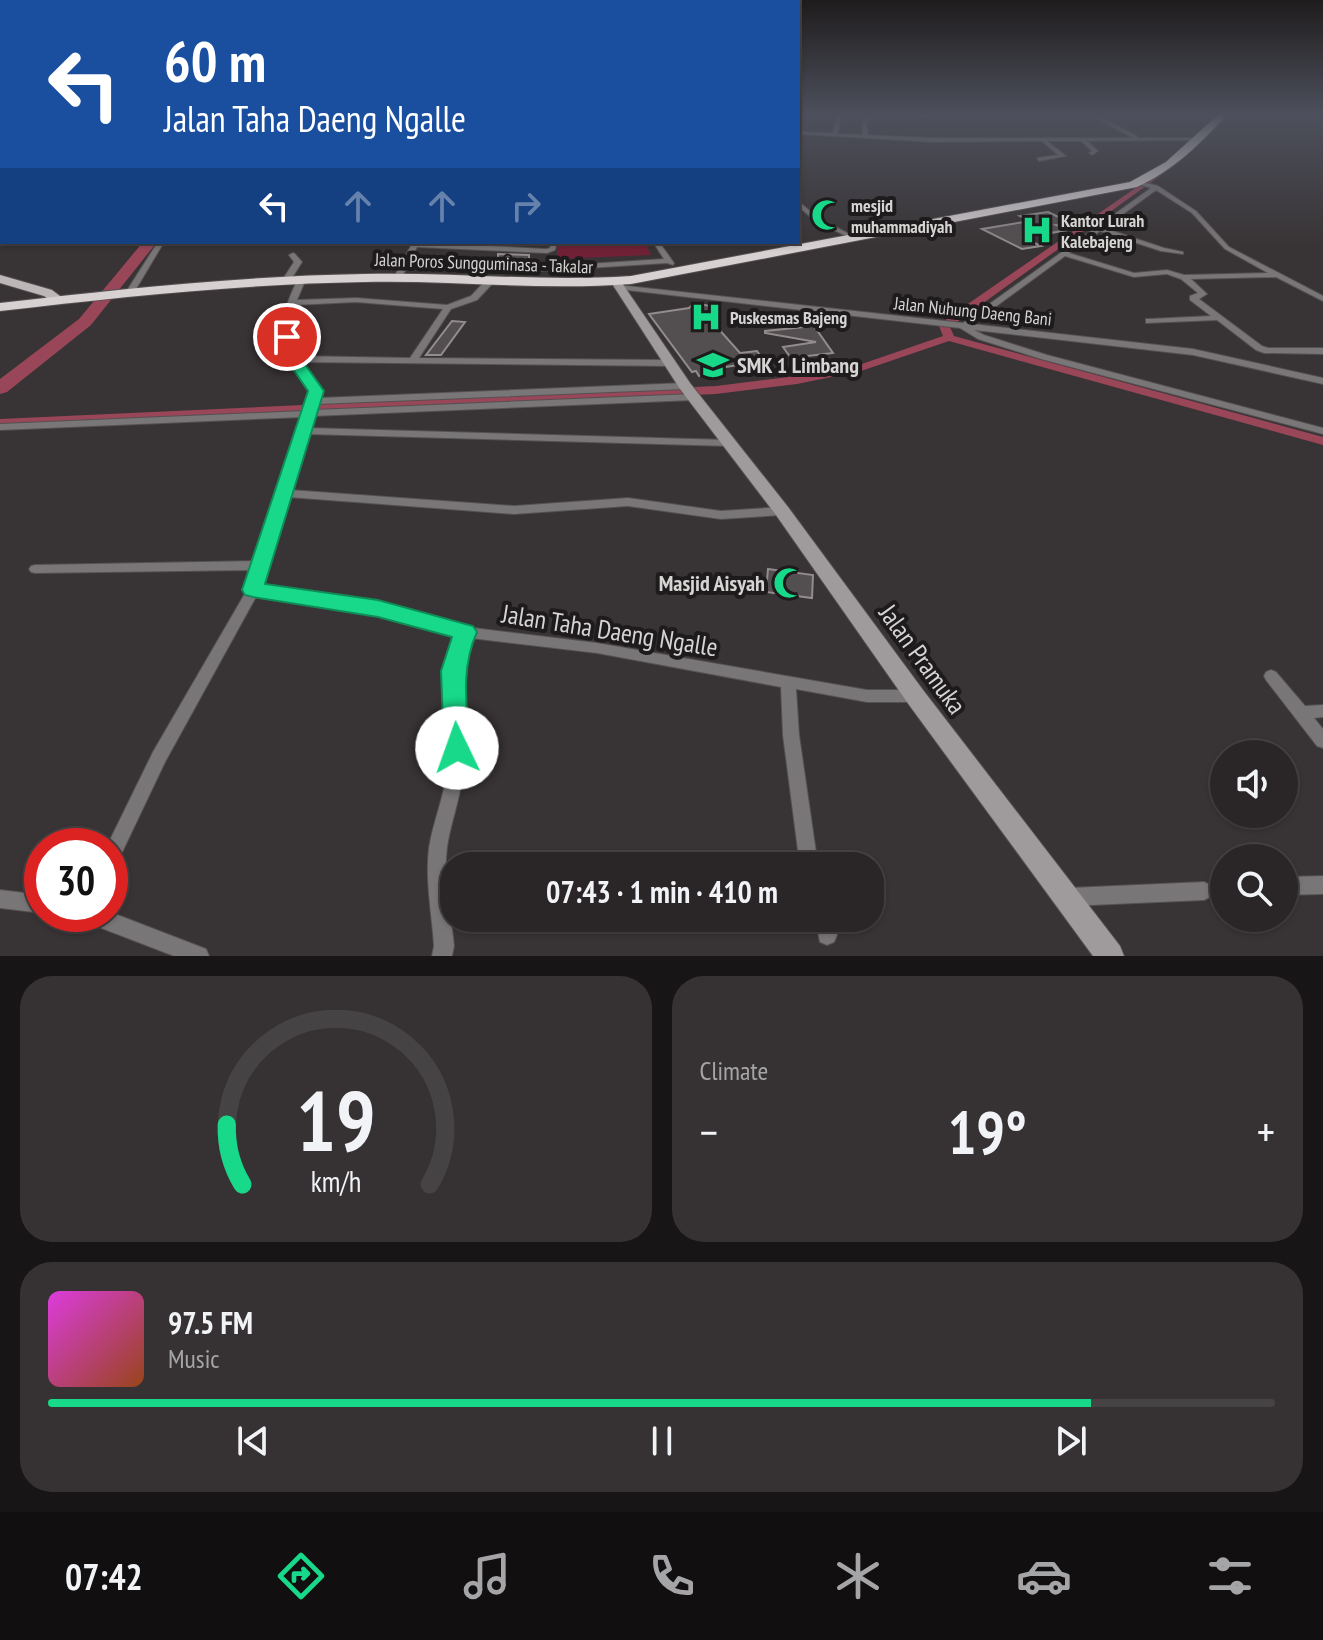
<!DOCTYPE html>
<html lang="en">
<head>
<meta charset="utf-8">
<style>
	body { margin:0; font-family:"PT Sans Narrow",sans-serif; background:#363233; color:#f1f3f6; height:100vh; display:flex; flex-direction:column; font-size:30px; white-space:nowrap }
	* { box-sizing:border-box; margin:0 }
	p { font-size:26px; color:#a5a5a7 }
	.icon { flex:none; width:44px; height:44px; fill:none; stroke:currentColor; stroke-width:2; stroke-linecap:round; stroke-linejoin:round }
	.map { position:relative; height:956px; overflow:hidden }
	.sheet { display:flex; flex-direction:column; gap:20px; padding:20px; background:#171515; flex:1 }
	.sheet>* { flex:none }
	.banner { position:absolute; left:0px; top:0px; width:800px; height:244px; box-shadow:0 2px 6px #0004,0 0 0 2px #464344; background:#1a4fa0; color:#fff; overflow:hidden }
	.tools { position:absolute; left:1210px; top:740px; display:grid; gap:16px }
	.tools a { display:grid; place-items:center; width:88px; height:88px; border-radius:50%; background:#2a2627; box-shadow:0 2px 6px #0004,0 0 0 2px #464344; font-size:40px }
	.speed { position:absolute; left:24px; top:828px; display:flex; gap:16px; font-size:40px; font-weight:700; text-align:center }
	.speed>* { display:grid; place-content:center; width:104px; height:104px; border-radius:50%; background:#2a2627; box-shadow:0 2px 6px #0004,0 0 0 2px #464344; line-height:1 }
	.speed .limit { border:12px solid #d22; background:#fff; color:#111 }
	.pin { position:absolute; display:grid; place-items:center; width:68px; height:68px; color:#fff; margin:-34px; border:4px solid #fff; border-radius:50%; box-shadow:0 2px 8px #0007 }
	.me { position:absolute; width:88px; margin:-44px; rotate:357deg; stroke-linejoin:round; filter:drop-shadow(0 0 6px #0008) }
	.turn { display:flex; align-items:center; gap:28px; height:168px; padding:0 32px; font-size:36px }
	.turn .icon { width:104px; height:104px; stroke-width:2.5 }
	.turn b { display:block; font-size:56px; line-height:68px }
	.lanes { display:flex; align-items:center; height:76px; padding:0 32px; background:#0003; justify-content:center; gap:40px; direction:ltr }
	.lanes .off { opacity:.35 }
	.big { font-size:60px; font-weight:700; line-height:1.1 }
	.sheet .widget { flex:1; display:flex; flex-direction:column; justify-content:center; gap:12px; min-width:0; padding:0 28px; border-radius:32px; background:#363233 }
	.sheet .dial { align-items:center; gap:0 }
	.dial svg { height:208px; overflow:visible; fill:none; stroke:#464344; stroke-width:7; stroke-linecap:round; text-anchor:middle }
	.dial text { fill:#f1f3f6; stroke:none }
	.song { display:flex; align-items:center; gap:24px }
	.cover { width:96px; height:96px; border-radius:12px; background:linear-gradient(135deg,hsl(300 70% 55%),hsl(20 70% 35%)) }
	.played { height:8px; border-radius:4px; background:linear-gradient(90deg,#17d989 85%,#464344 85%) }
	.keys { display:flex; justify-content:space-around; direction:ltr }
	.heat { display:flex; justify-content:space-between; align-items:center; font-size:44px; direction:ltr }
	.sheet .tiles { flex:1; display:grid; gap:20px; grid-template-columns:1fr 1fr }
	.widget:last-child { grid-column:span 2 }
	.trip { position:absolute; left:440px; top:852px; width:444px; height:80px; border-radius:32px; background:#2a2627; box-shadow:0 2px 6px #0004,0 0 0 2px #464344; font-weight:700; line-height:80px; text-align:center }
	.menu { display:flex; height:128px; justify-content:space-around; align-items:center; background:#110f10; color:#a5a5a7 }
	.menu .icon { width:56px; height:56px }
	.menu .active { color:#17d989 }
	.menu b { font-size:36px; color:#f1f3f6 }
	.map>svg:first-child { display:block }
	.green { fill:#712137 }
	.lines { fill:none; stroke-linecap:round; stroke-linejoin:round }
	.canal { fill:#9a4659; fill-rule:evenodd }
	.river { fill:#9a4659; fill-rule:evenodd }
	.building { fill:#534e4f; stroke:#928c8d; stroke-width:2 }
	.street-casing { stroke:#555051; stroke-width:2 }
	.secondary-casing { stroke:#555051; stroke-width:2 }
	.primary-casing { stroke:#555051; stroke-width:2 }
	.highway-casing { stroke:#555051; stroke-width:2 }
	.street { fill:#797677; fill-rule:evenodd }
	.secondary { fill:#9f9b9c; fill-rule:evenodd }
	.primary { fill:#bdb7b8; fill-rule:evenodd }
	.highway { fill:#d7d1d2; fill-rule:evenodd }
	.route { fill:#17d989; stroke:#0f8d59; stroke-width:2 }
	.labels { text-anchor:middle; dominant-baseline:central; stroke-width:8; stroke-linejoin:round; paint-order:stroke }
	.far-poi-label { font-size:18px; font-weight:bold; fill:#d7d4d4; stroke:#1e1b1c; text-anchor:start }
	.far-street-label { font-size:18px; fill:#d7d4d4; stroke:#1e1b1c }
	.poi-label { font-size:22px; font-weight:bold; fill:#d7d4d4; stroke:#1e1b1c; text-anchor:start }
	.near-street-label { font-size:26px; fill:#d7d4d4; stroke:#1e1b1c }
</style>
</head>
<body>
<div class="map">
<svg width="1323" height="956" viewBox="0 0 1323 956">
	<rect width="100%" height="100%" fill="#383334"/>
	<polygon class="green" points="557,242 645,242 651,255 557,259"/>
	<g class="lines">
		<g class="canal">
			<polygon points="1224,115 1230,115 1210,134 1206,134 1206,132"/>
			<polygon points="1173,162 1178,163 950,327 954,336 1323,437 1323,445 949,341 861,371 797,384 716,394 0,427 0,419 716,386 797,376 859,365 943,336 939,326 949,317"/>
		</g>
		<polygon class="river" points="143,242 157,242 91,325 7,392 0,394 0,379 79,319"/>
	</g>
	<g class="building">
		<polygon points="1048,212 1071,223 1056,225 1067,230 1024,238 1041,246 1022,249 982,229 1030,221 1020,216"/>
		<polygon points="498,254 529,255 529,268 498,269"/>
		<polygon points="694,303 715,307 707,316 740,353 757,351 764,361 713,369 716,374 699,376 696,371 692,372 649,314 689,308"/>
		<polygon points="452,321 465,322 441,355 426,355"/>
		<polygon points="814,326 833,353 791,358 783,347 816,342 765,333 765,331"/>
		<polygon points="768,569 813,575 812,598 766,592"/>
	</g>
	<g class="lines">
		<defs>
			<g id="street">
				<polygon points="872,115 876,115 866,123 868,135 933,138 1133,138 1091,115 1096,115 1137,136 1137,138 1199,138 1201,139 1199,140 1087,141 1098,151 1092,155 1089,153 1092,151 1081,141 1047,141 1066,156 1039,161 1037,158 1058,155 1042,141 933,142 798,134 798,132 833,133 836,118 838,117 840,118 838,134 863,135 862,123"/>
				<polygon points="922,115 928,115 923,117 921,116"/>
				<path d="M1139,181L1158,186L1196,211L1229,247L1323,296V301L1276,277L1191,279L1207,294L1199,299L1262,346L1268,348H1323V354L1264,353L1256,350L1217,320L1146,323V319H1149L1211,316L1190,300V296L1198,293L1181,279L1167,274L1134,277L1065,256L972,324L1193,349L1323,378V384L1193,355L974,330L984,335L1047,355L1323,428V434L1041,359L978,339L960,328L618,289L614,287L618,285L963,323L1151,188L1137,184V182ZM1156,190L1192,213L1225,249L1268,273L1184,275L1167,270L1134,273L1069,253L1100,231L1161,251L1183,254V252L1164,248L1104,228Z"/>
				<polygon points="798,201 818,218 857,238 852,239 814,220 798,206"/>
				<polygon points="158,242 164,242 133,294 127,294 126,292"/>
				<polygon points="413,242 546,249 550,248 551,242 557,242 555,250 547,253 417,247 402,277 395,279 394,277"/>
				<polygon points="653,242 659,242 674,263 673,265 667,263 541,271 537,269 541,267 664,259"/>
				<polygon points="293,253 295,254 302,262 288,284 282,284 281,282 294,262 289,255"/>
				<path d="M298,279L305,281L297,300L356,298L447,305L471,296L487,279H493V283L477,300L451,309L419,358L669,360L673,363L669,366L299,362L321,391L319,398L685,383L690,386L685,389L317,404L315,410L694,394L699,397L694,400L313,416L309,428L729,440L734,443L729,446L307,434L290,490L514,506L628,498L721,511L782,507L788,511L782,515L721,519L628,506L514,514L288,497L261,586L378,603L465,627L597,643L867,690H915L920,692L922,696L920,700L915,702H867L796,689L799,735L818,866H800L783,735L781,687L597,653L470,638C455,680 466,724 463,768C462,795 451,820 447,847C443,879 451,914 454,946L452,956H432L434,946C432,914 425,880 429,848C433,821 445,796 447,769C451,724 441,679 457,635L378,613L257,595L165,762L116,865L110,868V846H107L153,752L247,590L253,570L35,573L31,572L29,569L31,566L35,565L256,561L278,495L276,493L279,490L303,417L0,430V424L305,411L311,391C304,380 295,371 288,360C274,334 286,303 298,279ZM356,302L443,309L410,358L296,356L290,336L295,305Z"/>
				<polygon points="1271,670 1276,672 1305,706 1323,705 1323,717 1314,718 1323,729 1323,748 1317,746 1266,680 1264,676 1266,672"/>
				<polygon points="1323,876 1323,894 1284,895 1284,877"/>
				<polygon points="1204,882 1210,885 1213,891 1210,897 1204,900 1069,906 1062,904 1060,897 1062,890 1069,888"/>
				<polygon points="0,890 42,895 42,913 0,908"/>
				<polygon points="110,912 206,949 209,956 174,956 83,921 81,914 110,914"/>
				<polygon points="815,918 833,918 837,935 834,942 827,945 820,942"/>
			</g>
			<polygon id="secondary" points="612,280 620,280 690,383 788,507 923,690 1120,946 1124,956 1093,956 907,702 776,515 680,389 611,282"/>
			<polygon id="primary" points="0,275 52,290 64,299 53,302 44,296 0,283"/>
			<path id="highway" d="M1218,115H1226C1201,144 1172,171 1137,187L631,284C542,291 453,280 364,282C242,284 120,297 0,311V303C120,289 242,276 364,274C453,272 542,282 631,276L1130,182L1166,162Z"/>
		</defs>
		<use href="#street" class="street-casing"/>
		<use href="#secondary" class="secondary-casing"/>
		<use href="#primary" class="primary-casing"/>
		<use href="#highway" class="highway-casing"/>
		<use href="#street" class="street"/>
		<use href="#secondary" class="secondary"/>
		<use href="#primary" class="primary"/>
		<use href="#highway" class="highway"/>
	</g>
	<linearGradient id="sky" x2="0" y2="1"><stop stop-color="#1f1c1d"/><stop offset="0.46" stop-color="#4d505c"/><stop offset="1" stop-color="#4d505c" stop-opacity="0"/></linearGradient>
	<rect width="1323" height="249" fill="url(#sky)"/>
	<path class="route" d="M287,333L294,337L297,353L324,391L265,584L378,600L473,626L477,632C460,670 467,707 470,748L466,756L457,759L447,756L444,748L441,671L452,637L378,617L253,597L245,595L242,590L308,391L282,353L280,337Z"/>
	<defs>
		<symbol id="mosque-bare" viewBox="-9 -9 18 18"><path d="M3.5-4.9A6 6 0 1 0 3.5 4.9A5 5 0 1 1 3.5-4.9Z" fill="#17d989" stroke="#1e1b1c" stroke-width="2.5" paint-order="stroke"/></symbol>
		<symbol id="hospital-bare" viewBox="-9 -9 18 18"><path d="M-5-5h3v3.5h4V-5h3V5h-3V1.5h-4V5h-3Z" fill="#17d989" stroke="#1e1b1c" stroke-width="2.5" paint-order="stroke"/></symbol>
		<symbol id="school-bare" viewBox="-9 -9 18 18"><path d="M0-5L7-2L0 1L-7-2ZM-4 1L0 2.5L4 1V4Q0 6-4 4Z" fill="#17d989" stroke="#1e1b1c" stroke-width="2.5" paint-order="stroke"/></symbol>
	</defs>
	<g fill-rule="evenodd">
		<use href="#mosque-bare" x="805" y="193" width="44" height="44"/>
		<use href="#hospital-bare" x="1015" y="208" width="44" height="44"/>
		<use href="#hospital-bare" x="684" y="295" width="44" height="44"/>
		<use href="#school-bare" x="691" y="343" width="44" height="44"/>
		<use href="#mosque-bare" x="767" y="561" width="44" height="44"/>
	</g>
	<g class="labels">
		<g class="far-poi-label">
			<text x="851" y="205">mesjid<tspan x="851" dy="21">muhammadiyah</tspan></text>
			<text x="1061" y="220">Kantor Lurah<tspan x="1061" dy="21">Kalebajeng</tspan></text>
			<text x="730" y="317">Puskesmas Bajeng</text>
		</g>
		<g class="far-street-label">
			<text transform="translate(484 263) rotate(2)">Jalan Poros Sungguminasa - Takalar</text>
			<text transform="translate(973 311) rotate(6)">Jalan Nuhung Daeng Bani</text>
		</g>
		<g class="poi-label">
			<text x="737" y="365">SMK 1 Limbang</text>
			<text x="765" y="583" text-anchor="end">Masjid Aisyah</text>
		</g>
		<g class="near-street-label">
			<text transform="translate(610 630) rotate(9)">Jalan Taha Daeng Ngalle</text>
			<text transform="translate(923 659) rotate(54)">Jalan Pramuka</text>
		</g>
	</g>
</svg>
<div class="tools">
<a><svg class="icon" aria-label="sound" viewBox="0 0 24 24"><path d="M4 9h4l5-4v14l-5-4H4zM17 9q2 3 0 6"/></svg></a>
<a><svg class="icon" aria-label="search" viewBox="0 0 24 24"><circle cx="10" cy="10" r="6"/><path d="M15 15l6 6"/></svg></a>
</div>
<div class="speed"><div class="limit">30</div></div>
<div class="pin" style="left:287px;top:337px;background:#d93025"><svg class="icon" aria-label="arrive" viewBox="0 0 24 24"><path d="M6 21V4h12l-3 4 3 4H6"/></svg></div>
<svg class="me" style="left:457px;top:748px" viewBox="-20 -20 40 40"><circle r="19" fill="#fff"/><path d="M0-13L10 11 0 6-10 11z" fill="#17d989"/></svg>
<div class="trip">07:43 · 1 min · 410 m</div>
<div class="banner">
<div class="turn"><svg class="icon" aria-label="left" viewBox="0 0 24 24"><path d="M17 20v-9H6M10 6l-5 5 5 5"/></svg><div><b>60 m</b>Jalan Taha Daeng Ngalle</div></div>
<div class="lanes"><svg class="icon" aria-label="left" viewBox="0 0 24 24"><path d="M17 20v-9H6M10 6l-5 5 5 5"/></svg><svg class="icon off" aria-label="ahead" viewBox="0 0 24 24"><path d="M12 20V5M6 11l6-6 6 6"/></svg><svg class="icon off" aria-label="ahead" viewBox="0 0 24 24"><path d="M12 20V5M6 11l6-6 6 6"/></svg><svg class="icon off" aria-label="right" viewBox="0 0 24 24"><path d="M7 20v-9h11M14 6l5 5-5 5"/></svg></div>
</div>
</div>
<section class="sheet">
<div class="tiles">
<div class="widget dial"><svg viewBox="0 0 100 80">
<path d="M14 69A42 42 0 1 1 86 69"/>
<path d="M14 69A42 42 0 0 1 8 46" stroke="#17d989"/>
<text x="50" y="56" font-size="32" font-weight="700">19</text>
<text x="50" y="72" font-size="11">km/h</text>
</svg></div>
<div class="widget"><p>Climate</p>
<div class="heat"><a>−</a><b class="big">19°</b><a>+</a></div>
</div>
<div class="widget">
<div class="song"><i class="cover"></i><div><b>97.5 FM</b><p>Music</p></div></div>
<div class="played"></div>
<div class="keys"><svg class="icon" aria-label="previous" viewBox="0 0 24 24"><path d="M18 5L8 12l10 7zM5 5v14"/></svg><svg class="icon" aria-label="pause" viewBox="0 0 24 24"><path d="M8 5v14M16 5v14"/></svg><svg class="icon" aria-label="next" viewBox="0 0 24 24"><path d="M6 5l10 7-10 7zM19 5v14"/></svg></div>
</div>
</div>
</section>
<nav class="menu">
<b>07:42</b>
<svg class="icon active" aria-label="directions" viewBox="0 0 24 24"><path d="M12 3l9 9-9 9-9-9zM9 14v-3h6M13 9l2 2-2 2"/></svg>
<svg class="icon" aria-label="music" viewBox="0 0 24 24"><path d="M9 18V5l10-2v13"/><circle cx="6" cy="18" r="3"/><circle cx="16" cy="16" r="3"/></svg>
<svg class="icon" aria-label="phone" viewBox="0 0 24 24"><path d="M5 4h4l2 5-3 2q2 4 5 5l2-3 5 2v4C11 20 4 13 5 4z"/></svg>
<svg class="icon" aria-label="climate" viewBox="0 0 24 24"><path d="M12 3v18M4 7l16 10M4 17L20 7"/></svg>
<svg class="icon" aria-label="car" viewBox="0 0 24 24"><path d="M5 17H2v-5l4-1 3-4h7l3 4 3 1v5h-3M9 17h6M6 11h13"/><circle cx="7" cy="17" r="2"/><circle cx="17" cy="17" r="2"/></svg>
<svg class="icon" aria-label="filters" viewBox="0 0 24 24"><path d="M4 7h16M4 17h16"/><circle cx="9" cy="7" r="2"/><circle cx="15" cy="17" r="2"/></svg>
</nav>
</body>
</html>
